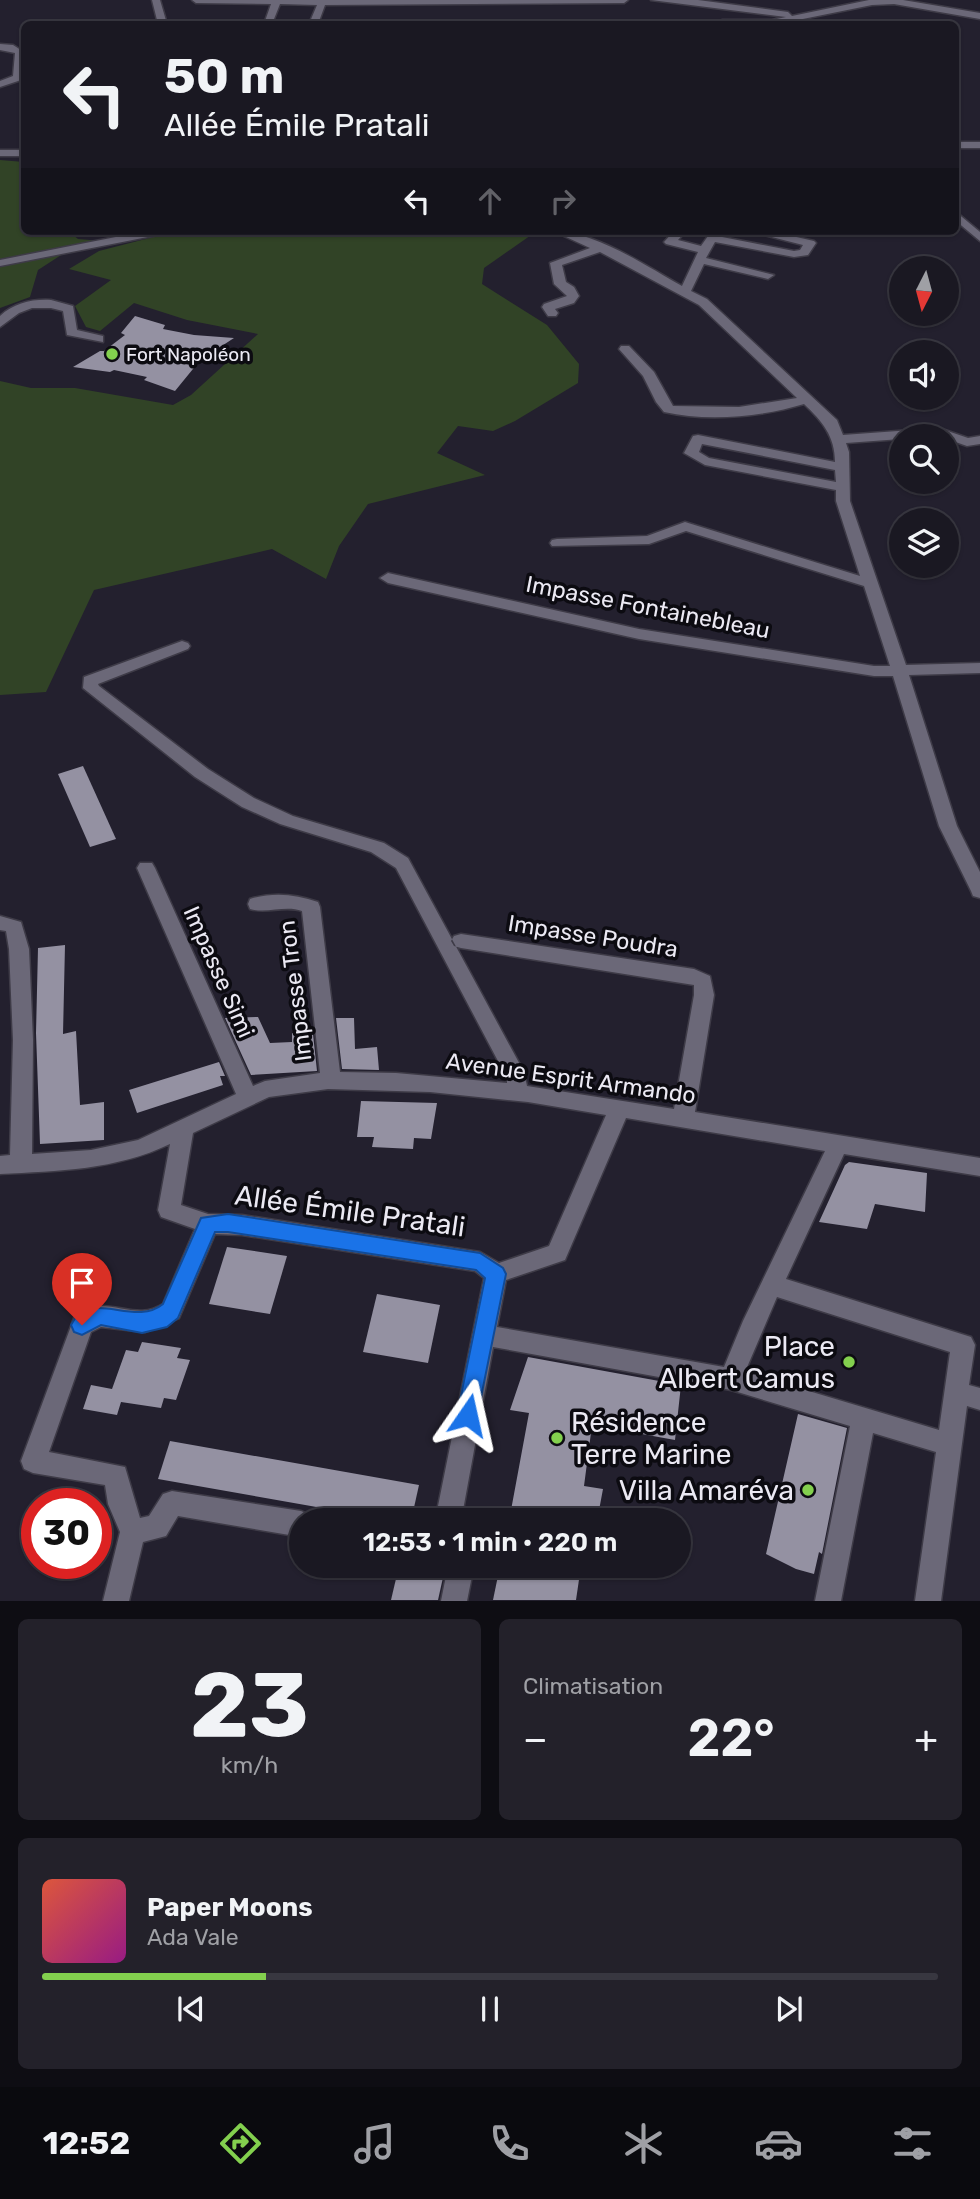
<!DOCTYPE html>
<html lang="fr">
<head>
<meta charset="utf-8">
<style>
	body { margin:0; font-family:Rubik,sans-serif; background:#23212a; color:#f1f3f6; height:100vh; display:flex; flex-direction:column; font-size:26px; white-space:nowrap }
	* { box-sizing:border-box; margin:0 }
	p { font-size:23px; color:#9fa0a5 }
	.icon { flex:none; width:38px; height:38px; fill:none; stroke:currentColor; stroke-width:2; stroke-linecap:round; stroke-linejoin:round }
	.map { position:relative; height:1601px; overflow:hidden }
	.drawer { display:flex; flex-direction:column; gap:18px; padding:18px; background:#0e0d13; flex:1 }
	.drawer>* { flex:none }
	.hud { position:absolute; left:21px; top:21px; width:938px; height:214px; border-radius:10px; box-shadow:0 2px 5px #0004,0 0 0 2px #383740; background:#1a1822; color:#f1f3f6; overflow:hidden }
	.needle { width:46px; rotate:186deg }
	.tools { position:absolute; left:889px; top:256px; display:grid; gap:14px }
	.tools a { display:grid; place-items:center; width:70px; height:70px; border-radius:50%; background:#1a1822; box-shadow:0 2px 5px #0004,0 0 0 2px #383740; font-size:35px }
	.speed { position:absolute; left:21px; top:1488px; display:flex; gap:14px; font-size:35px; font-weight:700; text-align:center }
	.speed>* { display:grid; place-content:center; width:91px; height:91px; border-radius:50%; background:#1a1822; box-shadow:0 2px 5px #0004,0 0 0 2px #383740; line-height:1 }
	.speed .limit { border:10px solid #d22; background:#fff; color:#111 }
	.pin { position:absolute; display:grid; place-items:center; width:60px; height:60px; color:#fff; margin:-72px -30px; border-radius:50% 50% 50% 0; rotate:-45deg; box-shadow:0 0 7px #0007 }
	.pin .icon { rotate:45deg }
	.me { position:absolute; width:77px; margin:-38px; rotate:11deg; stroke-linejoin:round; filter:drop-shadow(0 0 5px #0008) }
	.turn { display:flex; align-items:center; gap:24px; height:147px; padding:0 28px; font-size:32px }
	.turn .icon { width:91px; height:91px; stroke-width:2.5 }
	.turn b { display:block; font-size:49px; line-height:60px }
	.lanes { display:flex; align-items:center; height:66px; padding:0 28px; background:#0003; justify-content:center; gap:35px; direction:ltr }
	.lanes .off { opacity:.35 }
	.big { font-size:52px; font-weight:600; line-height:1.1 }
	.drawer .widget { flex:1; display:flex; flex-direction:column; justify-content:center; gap:10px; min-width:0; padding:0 24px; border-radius:10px; background:#23212a }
	.drawer .dial { align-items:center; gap:0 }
	.dial b { font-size:91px; line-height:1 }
	.song { display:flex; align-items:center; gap:21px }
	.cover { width:84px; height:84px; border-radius:10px; background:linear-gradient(135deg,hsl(10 70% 55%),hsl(310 70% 35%)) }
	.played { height:7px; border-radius:4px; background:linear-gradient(90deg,#83d04e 25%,#383740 25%) }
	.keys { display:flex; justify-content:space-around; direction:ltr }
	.heat { display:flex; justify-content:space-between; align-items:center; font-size:38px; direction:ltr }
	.drawer .tiles { flex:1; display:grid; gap:18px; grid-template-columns:1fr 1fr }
	.widget:last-child { grid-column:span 2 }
	.trip { position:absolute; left:289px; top:1508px; width:402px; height:70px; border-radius:35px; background:#1a1822; box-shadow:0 2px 5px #0004,0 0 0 2px #383740; font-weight:600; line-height:70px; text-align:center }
	.menu { display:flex; height:112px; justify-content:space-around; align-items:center; background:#0a0a0e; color:#9fa0a5 }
	.menu .icon { width:49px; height:49px }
	.menu .current { color:#83d04e }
	.menu b { font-size:32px; color:#f1f3f6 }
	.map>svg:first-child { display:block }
	.green { fill:#314326 }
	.building { fill:#9491a2 }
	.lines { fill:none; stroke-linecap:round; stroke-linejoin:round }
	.minor-casing { stroke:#3e3b47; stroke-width:3 }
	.minor { fill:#6b6878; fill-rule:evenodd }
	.route { fill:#1a73e8; stroke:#114b97; stroke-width:2 }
	.poi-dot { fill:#83d04e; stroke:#0c0b11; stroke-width:2.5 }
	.labels { text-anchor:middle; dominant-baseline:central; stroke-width:7; stroke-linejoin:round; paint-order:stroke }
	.far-poi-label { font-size:19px; fill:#ebe9f3; stroke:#0c0b11; text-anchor:start }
	.street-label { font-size:23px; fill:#ebe9f3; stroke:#0c0b11 }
	.near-street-label { font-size:28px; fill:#ebe9f3; stroke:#0c0b11 }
	.near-poi-label { font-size:28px; fill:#ebe9f3; stroke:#0c0b11; text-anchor:end }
</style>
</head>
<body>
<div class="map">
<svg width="980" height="1601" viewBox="0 0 980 1601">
	<rect width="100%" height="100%" fill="#23202e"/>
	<g class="green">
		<polygon points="0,160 24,162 24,231 68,231 78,239 102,241 72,248 38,270 30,297 0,308"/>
		<polygon points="164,231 534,233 484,268 482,284 547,325 579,364 578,383 515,421 493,431 458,426 437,453 485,475 368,504 339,546 326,579 272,549 94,590 46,692 0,695 0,381 31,388 75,388 173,405 191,395 258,334 187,320 134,303 100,331 86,327 75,306 111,280 69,269 99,251 157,236"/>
	</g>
	<g class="building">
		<polygon points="135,316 165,325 163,329 194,335 234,338 211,353 206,353 175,391 144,380 147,377 114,370 110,372 73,367 100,351 104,351 125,335 121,333"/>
		<polygon points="83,766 116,839 90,847 58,774"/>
		<polygon points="65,945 63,1034 76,1031 80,1105 104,1102 104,1140 40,1144 36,1033 38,948"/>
		<polygon points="258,1017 270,1043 292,1042 292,1033 313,1034 317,1071 251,1075 225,1018"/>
		<polygon points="336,1018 354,1018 355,1049 377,1047 379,1070 342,1069"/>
		<polygon points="219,1062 225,1076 220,1076 223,1085 137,1113 129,1090"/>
		<polygon points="361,1101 437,1103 431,1139 414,1138 413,1149 372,1147 374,1137 357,1137"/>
		<polygon points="849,1162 927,1173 925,1212 875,1204 867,1229 819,1222 845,1165"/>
		<polygon points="227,1247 287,1256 270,1314 209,1304"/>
		<polygon points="377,1294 440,1305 428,1363 363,1352"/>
		<polygon points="142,1342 181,1348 177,1358 190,1360 176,1400 164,1398 161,1408 121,1402 117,1415 83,1409 91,1385 112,1389 126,1350 138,1352"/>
		<polygon points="528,1357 681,1385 675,1440 592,1425 584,1486 603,1489 597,1521 509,1521 529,1413 510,1410"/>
		<polygon points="798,1414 847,1428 822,1554 819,1552 814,1574 796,1569 766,1554"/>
		<polygon points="170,1441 419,1485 411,1521 396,1521 158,1479"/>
		<polygon points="399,1566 444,1573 438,1600 391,1600"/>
		<polygon points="500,1566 581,1566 576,1600 493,1600"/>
	</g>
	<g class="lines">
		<defs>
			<g id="minor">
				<polygon points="152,0 160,0 167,24 158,24"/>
				<polygon points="192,0 628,0 624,3 325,5 318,24 309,24 317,5 280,4 272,24 264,24 271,4 196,3"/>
				<polygon points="651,0 698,0 788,12 792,16 869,0 903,0 980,13 980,19 894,4 872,5 778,24 719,24 722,20 772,20 786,17"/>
				<polygon points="0,44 13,45 24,52 21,80 0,87 0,81 13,76 15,53 0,50"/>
				<rect x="956" y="142" width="24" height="6"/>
				<rect x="0" y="150" width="24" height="6"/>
				<polygon points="956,212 980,232 980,241 956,221"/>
				<polygon points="146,231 169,231 163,234 0,266 0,260"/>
				<path d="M553,231C595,231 646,266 682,286L698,252L666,244L664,242L674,231H686L678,240L701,246L708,236L712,235L794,251L800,250L803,245L748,231H770L814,241L816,243L808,255L794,257L715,242L706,258L774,275L768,279L704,264L691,291L707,299L837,420L843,435L939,428L968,438L980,436V444L967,446L947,439V436H901V439L846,443L849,452L850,501L906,665L980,663V673L909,675L957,826L980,872V898L973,896L971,891L939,826L893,676H874L639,639L388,583L380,578L388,573L639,629L874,666H890L864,586L686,531L649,544L552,546L550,543L552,540L557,539L647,536L685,522L860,576L836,501V490L705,465L684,453L693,436L698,435L835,462C835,436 822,421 804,404C761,417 708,422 664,412L656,402L643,376L619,349L621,346H629L654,372L673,406L739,407L797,398L699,305L600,252L562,265L566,282L574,287L579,296L574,303L555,309L558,313L556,316H548L542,307L544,304L567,296L554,284L550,263L590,248ZM702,444L835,470L836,482L709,458L699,452Z"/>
				<path d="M51,300L73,306L77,330L103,336V342L67,335L63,311L51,308H32L19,313L0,327V316C14,303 32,299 51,300Z"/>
				<path d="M182,641L188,643L190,646L188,649L98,684L99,686L208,769L254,798L293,816L384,843L408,858L524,1072L527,1086L674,1109L694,995V985L461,948L454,946L451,941L454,936L461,934L694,969L710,976L714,995L695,1112L980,1158V1176L844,1154L786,1279L971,1337L975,1345L969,1385L980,1388V1410L967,1406L941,1601H915L936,1452L873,1433L841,1601H815L850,1426L731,1390L493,1347L461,1521H435L484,1278L475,1271L242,1235L215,1234L179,1318L145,1332L101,1327L91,1332L49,1452L125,1467L140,1518L149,1516L163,1494L172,1491L301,1511L310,1515L312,1521H301V1537L178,1516L166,1536L143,1542L129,1601H103L120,1532L108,1504L105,1485L33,1473L24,1469L21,1461L74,1318C81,1314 92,1306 100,1306C124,1306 141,1318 163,1304L195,1229L161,1217L158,1210L170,1144C116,1170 58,1171 0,1174V1156L10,1155L13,1040L9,949L6,931L0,930V916L21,922L29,949L33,1040L32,1154L91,1150L138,1140L236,1094L137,868L140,863H152L155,868L253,1086L265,1081L320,1073L302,911C285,905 267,914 250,909L248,904L250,899C273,892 295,894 318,902L320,907L340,1072L396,1073L507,1083V1078L396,868L371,852L280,824L242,807L195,777L83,688L84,677ZM328,1089L430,1092L528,1102L606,1115L549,1246L499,1263L480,1252L242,1215L208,1214L181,1205L193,1133L269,1097ZM626,1118L825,1151L743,1321L724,1367L497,1327L506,1280L565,1260ZM777,1297L950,1352L939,1430L745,1372Z"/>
				<polygon points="448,1566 474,1566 467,1601 441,1601"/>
			</g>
		</defs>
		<use href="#minor" class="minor-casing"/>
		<use href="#minor" class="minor"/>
	</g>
	<path class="route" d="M228,1214L480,1253L503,1268L506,1274L476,1422L468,1425L461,1422L457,1415L485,1278L476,1270L228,1232H215L178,1318L167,1327L142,1333L101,1325L82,1335L74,1332L71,1325C89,1287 134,1328 163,1304L201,1218Z"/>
	<g class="poi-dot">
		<circle cx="112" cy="354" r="7"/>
		<circle cx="849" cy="1362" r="7"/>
		<circle cx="557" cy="1438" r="7"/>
		<circle cx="808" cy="1490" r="7"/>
	</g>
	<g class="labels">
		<g class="far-poi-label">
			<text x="126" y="354">Fort Napoléon</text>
		</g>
		<g class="street-label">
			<text transform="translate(648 607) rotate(11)">Impasse Fontainebleau</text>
			<text transform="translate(593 936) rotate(9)">Impasse Poudra</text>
			<text transform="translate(219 972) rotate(66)">Impasse Simi</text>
			<text transform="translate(295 991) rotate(-97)">Impasse Tron</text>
			<text transform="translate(571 1078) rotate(8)">Avenue Esprit Armando</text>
		</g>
		<g class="near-street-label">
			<text transform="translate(350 1211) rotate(8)">Allée Émile Pratali</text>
		</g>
		<g class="near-poi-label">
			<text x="835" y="1346">Place<tspan x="835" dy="32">Albert Camus</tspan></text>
			<text x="571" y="1422" text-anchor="start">Résidence<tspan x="571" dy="32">Terre Marine</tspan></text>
			<text x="794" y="1490">Villa Amaréva</text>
		</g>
	</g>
</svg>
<div class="tools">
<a><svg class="needle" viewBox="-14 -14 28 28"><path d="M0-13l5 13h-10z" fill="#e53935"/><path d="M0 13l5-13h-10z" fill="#9fa0a5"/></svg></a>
<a><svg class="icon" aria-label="sound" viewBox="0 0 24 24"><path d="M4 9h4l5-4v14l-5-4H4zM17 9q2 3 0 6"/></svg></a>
<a><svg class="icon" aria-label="search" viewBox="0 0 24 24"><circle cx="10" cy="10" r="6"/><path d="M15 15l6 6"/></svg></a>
<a><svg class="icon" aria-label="layers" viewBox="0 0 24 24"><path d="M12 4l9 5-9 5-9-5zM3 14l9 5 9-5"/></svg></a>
</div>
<div class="speed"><div class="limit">30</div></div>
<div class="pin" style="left:82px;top:1325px;background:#d93025"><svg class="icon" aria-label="arrive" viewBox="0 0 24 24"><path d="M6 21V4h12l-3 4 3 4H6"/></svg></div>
<svg class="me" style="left:468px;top:1415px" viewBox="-20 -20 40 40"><path d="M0-17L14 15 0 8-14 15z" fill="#1a73e8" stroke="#fff" stroke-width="4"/></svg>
<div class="trip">12:53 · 1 min · 220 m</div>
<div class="hud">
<div class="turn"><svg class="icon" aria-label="left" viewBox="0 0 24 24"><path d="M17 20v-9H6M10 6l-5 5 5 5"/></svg><div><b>50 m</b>Allée Émile Pratali</div></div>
<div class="lanes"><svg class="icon" aria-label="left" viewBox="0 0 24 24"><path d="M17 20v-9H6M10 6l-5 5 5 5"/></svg><svg class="icon off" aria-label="ahead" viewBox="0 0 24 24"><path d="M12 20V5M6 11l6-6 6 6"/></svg><svg class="icon off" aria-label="right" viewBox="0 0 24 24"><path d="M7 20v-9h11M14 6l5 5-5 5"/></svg></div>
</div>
</div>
<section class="drawer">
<div class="tiles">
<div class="widget dial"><b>23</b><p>km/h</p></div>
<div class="widget"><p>Climatisation</p>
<div class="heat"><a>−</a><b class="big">22°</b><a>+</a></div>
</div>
<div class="widget">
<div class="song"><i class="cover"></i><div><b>Paper Moons</b><p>Ada Vale</p></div></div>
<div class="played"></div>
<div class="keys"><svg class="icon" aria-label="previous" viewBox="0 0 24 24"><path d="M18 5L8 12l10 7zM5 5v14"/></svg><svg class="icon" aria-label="pause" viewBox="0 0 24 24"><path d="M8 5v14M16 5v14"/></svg><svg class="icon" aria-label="next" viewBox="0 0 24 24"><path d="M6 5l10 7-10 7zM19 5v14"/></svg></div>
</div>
</div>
</section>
<nav class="menu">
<b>12:52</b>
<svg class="icon current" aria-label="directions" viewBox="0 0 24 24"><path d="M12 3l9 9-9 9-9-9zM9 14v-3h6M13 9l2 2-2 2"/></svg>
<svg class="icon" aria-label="music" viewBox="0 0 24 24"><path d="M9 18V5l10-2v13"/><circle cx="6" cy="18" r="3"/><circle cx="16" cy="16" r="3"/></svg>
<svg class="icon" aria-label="phone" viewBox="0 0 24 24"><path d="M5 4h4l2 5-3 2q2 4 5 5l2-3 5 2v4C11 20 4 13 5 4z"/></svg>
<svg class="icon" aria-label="climate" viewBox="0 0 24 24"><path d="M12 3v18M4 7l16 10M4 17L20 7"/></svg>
<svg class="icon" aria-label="car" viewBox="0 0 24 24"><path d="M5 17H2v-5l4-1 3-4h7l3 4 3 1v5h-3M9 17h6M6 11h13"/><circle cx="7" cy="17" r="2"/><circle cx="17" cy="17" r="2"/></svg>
<svg class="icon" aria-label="filters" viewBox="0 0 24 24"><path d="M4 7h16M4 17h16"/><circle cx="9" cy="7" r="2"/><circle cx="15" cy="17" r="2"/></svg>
</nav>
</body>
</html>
